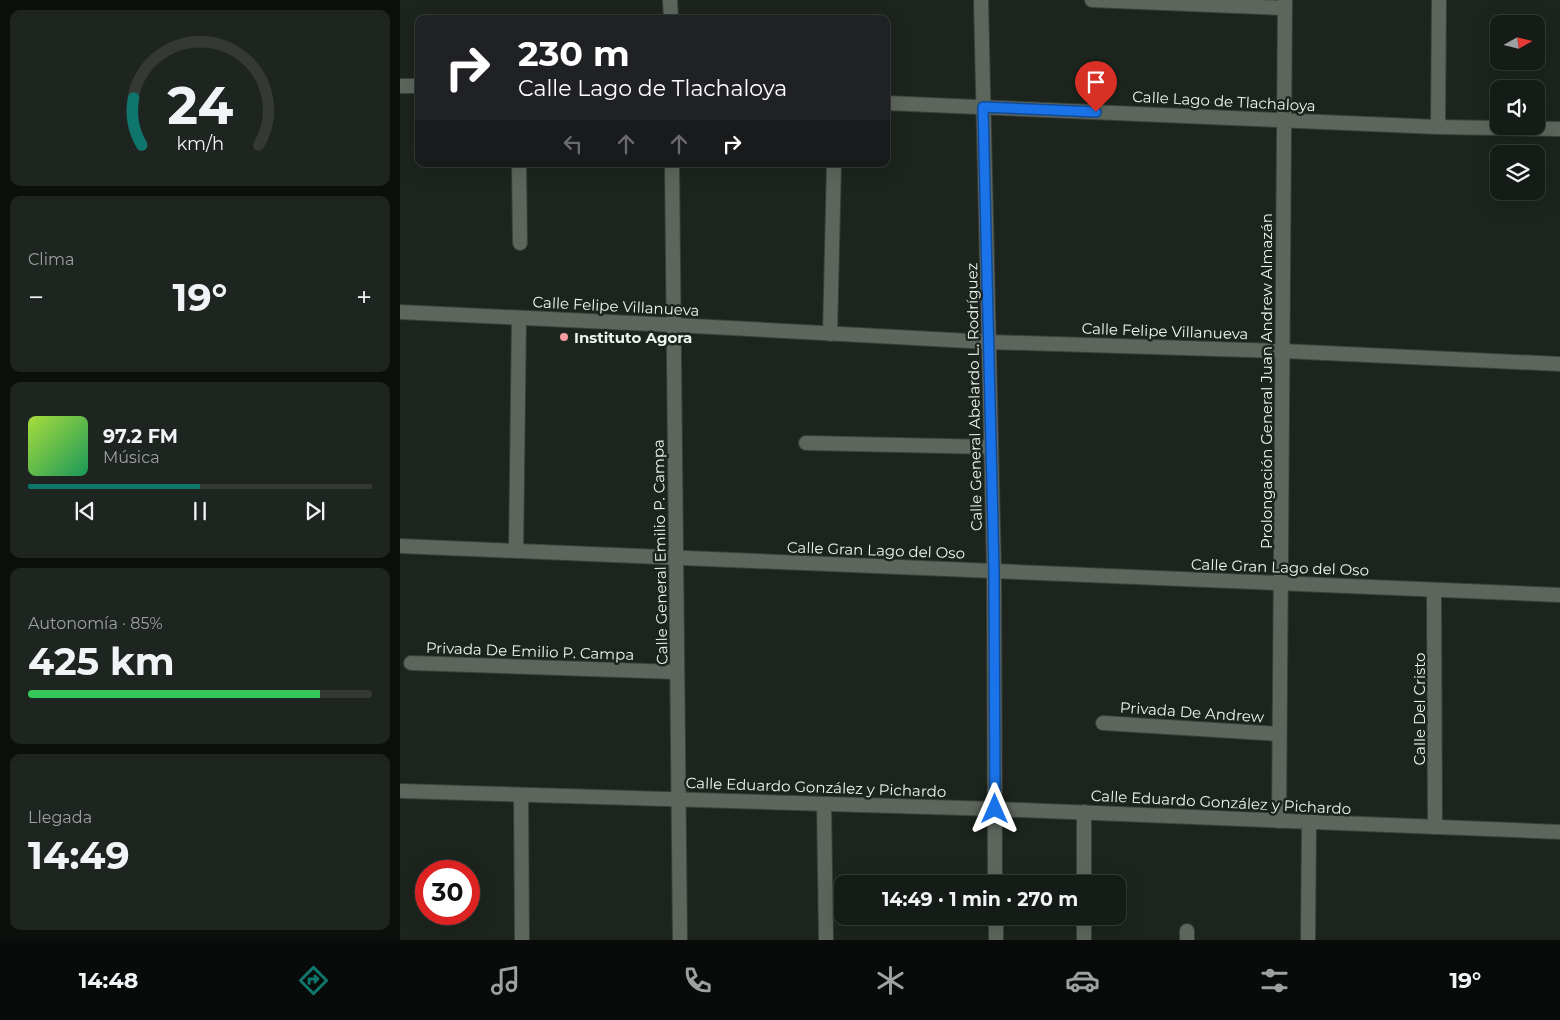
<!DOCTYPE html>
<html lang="es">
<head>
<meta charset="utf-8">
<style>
	body { margin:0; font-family:Montserrat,sans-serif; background:#1e241f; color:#f1f3f6; height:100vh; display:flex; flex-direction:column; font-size:19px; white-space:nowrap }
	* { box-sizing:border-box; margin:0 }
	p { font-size:16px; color:#9da1a1 }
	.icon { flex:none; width:28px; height:28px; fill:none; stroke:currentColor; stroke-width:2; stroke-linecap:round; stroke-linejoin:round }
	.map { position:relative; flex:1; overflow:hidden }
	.details { display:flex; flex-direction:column; gap:10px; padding:10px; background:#0c0f0c; width:400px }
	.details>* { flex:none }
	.top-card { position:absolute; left:15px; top:15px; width:475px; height:152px; border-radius:10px; box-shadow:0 5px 20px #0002,0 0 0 1px #343935; background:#202124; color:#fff; overflow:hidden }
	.needle { width:32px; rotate:82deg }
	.buttons { position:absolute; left:1090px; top:15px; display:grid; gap:10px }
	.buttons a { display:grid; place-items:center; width:55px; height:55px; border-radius:10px; background:#151b16; box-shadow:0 5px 20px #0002,0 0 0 1px #343935; font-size:25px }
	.speed { position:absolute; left:15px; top:860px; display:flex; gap:10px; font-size:25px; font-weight:700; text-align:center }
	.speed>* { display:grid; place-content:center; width:65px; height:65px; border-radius:50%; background:#151b16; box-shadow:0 5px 20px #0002,0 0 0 1px #343935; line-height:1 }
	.speed .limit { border:8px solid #d22; background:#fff; color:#111 }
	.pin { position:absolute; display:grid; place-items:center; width:42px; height:42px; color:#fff; margin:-51px -21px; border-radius:50% 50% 50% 0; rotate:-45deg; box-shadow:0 0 5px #0007 }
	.pin .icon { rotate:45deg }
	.me { position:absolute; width:55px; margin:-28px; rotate:0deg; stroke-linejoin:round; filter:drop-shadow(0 0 4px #0008) }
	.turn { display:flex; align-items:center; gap:18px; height:105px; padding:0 20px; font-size:22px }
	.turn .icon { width:65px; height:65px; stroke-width:2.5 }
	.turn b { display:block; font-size:35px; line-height:42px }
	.lanes { display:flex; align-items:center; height:48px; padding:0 20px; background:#0003; justify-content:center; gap:25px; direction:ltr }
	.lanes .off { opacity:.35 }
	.big { font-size:38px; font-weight:700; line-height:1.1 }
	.details .card { flex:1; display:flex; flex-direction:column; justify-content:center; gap:8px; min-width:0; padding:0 18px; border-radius:10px; background:#1e241f }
	.details .dial { align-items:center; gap:0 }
	.dial svg { height:130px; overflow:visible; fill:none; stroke:#343935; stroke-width:7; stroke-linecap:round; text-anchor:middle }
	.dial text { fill:#f1f3f6; stroke:none }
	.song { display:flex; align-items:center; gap:15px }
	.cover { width:60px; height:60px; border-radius:8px; background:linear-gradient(135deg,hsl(80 70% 55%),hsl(150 70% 35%)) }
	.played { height:5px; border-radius:2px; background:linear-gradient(90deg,#0f766e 50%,#343935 50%) }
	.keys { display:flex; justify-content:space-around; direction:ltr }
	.heat { display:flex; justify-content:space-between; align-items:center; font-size:28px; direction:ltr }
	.charge { height:8px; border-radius:4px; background:linear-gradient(90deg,#34c759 85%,#343935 0) }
	.trip { position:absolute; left:434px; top:875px; width:292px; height:50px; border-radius:10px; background:#151b16; box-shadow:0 5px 20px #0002,0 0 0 1px #343935; font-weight:700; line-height:50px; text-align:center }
	.dock { display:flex; height:80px; justify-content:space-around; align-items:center; background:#080b09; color:#9da1a1 }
	.dock .icon { width:35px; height:35px }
	.dock .current { color:#0f766e }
	.dock b { font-size:22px; color:#f1f3f6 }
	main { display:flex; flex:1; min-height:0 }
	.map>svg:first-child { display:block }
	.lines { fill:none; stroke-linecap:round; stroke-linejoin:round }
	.minor-casing { stroke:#39403a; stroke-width:16 }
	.minor { stroke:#5d665d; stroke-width:14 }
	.route-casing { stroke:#114b97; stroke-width:12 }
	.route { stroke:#1a73e8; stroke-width:9 }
	.poi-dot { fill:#f49aa2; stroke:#1c241d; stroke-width:2 }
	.labels { text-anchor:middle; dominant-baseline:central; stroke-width:5; stroke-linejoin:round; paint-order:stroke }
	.street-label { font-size:15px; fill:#edf3ee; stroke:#1c241d }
	.poi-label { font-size:15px; font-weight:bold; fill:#edf3ee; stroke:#1c241d; text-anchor:start }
</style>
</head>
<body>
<main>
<section class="details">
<div class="card dial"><svg viewBox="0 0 100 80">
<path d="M14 69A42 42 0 1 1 86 69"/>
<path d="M14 69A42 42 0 0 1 9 40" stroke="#0f766e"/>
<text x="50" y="56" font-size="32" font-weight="700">24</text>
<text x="50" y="72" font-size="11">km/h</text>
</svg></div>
<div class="card"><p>Clima</p>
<div class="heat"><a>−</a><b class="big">19°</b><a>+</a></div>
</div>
<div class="card">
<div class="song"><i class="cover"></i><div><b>97.2 FM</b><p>Música</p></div></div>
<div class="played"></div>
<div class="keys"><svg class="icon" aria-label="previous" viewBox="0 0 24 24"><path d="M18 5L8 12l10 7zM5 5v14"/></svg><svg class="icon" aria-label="pause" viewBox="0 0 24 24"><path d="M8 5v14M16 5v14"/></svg><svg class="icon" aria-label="next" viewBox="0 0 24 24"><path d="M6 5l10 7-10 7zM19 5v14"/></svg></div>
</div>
<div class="card"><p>Autonomía · 85%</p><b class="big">425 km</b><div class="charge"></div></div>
<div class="card"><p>Llegada</p><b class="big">14:49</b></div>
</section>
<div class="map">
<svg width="1160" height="940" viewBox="0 0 1160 940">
	<rect width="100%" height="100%" fill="#1c241d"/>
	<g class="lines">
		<defs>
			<g id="minor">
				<polyline points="270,0 271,19"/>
				<polyline points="581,0 594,571 595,884"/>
				<polyline points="692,0 885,8"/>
				<polyline points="0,86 19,86"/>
				<polyline points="486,103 1038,127 1160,129"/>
				<polyline points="1038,127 1039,0"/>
				<polyline points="119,164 120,243"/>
				<polyline points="272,164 280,940"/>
				<polyline points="0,312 274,325 589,342 883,351 1160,364"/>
				<polyline points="430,334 434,164"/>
				<polyline points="406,443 591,447"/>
				<polyline points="0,546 1160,595"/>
				<polyline points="116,551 119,318"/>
				<polyline points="1034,590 1035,827"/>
				<polyline points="11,663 277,672"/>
				<polyline points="703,723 879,734"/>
				<polyline points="0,791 595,809 1160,832"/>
				<polyline points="121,795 122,940"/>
				<polyline points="424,804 426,940"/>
				<polyline points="879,821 885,0"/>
				<polyline points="684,884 684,812"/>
				<polyline points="596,916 596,940"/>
				<polyline points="684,940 684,916"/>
				<polyline points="787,940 787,931"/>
				<polyline points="908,940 909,823"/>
			</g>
		</defs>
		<use href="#minor" class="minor-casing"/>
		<use href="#minor" class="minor"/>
	</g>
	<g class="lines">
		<defs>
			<polyline id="route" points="595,809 594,571 583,107 696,112"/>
		</defs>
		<use href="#route" class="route-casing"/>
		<use href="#route" class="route"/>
	</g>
	<circle class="poi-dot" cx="164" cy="337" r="5"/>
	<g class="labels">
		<g class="street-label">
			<text transform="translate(824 101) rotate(3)">Calle Lago de Tlachaloya</text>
			<text transform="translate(216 306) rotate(3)">Calle Felipe Villanueva</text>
			<text transform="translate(765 331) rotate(2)">Calle Felipe Villanueva</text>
			<text transform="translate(866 381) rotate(-90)">Prolongación General Juan Andrew Almazán</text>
			<text transform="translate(574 397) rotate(-91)">Calle General Abelardo L. Rodríguez</text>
			<text transform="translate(476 550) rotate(2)">Calle Gran Lago del Oso</text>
			<text transform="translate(260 552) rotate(-91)">Calle General Emilio P. Campa</text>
			<text transform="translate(880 567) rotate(2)">Calle Gran Lago del Oso</text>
			<text transform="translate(130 651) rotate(2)">Privada De Emilio P. Campa</text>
			<text transform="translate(1019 709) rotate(-90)">Calle Del Cristo</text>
			<text transform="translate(792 712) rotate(4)">Privada De Andrew</text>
			<text transform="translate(416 787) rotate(2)">Calle Eduardo González y Pichardo</text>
			<text transform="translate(821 802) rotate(3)">Calle Eduardo González y Pichardo</text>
		</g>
		<g class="poi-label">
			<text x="174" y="337">Instituto Agora</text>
		</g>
	</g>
</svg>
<div class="buttons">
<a><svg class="needle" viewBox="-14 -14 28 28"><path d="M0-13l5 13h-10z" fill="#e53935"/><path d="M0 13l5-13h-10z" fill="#9da1a1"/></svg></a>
<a><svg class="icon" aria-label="sound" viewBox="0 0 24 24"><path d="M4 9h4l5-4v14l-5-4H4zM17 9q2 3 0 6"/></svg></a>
<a><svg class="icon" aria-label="layers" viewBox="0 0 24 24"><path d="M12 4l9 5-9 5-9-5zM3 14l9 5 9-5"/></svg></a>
</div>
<div class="speed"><div class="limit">30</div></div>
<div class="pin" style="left:696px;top:112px;background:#d93025"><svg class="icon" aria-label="arrive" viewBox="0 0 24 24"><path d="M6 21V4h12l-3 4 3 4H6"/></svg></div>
<svg class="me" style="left:595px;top:809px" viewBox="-20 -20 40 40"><path d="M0-17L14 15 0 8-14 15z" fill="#1a73e8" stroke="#fff" stroke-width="4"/></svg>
<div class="trip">14:49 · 1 min · 270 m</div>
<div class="top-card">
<div class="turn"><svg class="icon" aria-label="right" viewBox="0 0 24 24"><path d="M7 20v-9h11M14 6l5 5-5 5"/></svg><div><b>230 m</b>Calle Lago de Tlachaloya</div></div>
<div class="lanes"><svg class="icon off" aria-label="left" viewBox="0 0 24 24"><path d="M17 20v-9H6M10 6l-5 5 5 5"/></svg><svg class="icon off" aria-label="ahead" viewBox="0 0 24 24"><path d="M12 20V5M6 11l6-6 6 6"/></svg><svg class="icon off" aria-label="ahead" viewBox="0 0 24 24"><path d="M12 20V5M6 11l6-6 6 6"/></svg><svg class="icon" aria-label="right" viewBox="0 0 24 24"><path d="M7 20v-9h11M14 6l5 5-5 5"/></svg></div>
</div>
</div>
</main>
<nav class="dock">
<b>14:48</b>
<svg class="icon current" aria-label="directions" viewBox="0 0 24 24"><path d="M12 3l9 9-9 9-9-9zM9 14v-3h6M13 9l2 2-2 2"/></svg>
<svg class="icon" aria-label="music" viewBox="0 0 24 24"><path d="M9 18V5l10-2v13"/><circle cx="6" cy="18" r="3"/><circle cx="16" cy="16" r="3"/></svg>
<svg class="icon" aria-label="phone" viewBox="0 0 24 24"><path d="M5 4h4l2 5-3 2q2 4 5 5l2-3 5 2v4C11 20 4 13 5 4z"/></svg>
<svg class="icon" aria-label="climate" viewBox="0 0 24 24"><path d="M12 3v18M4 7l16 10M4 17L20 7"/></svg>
<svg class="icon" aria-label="car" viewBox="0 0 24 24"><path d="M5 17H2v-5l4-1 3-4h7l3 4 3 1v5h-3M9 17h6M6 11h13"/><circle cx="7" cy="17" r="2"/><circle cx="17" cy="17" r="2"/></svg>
<svg class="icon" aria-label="filters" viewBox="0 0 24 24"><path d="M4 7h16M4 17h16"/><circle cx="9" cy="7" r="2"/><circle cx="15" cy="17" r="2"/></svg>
<b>19°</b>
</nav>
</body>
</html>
